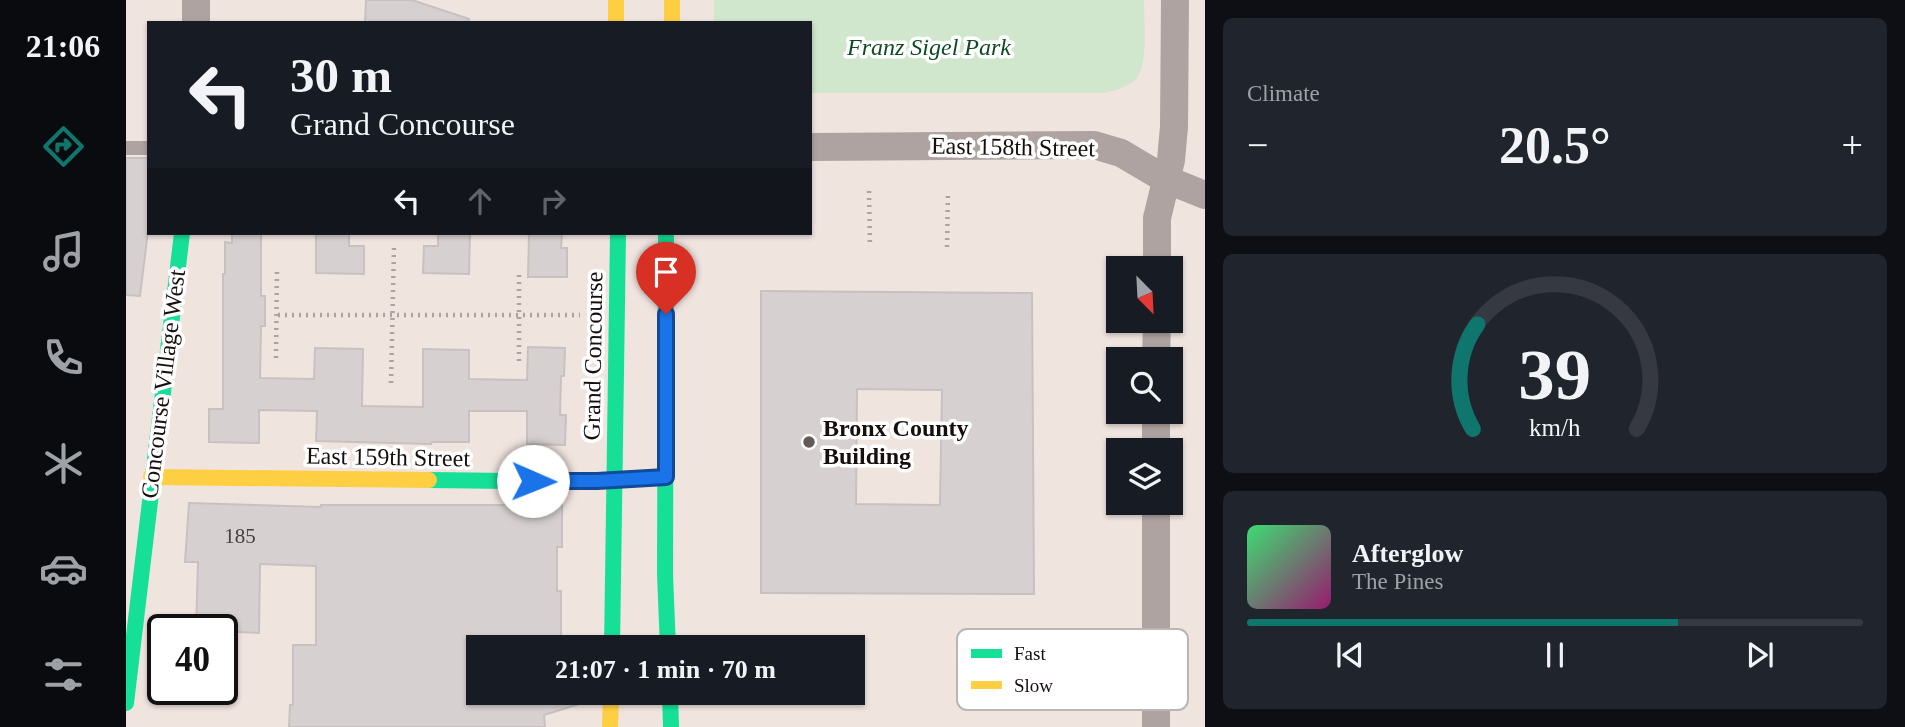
<!DOCTYPE html>
<html lang="en">
<head>
<meta charset="utf-8">
<style>
	body { margin:0; font-family:"Times New Roman",serif; background:#20242c; color:#f1f3f6; height:100vh; display:flex; flex-direction:column; font-size:26px; white-space:nowrap }
	* { box-sizing:border-box; margin:0 }
	p { font-size:23px; color:#9ea1a6 }
	.icon { flex:none; width:38px; height:38px; fill:none; stroke:currentColor; stroke-width:2; stroke-linecap:round; stroke-linejoin:round }
	.map { position:relative; flex:1; overflow:hidden }
	.side { display:flex; flex-direction:column; gap:18px; padding:18px; background:#0d0f14; width:700px }
	.side>* { flex:none }
	.top-card { position:absolute; left:21px; top:21px; width:665px; height:214px; border-radius:0px; box-shadow:0 2px 5px #0004; background:#171b24; color:#f1f3f6; overflow:hidden }
	.needle { width:46px; rotate:156deg }
	.buttons { position:absolute; left:980px; top:256px; display:grid; gap:14px }
	.buttons a { display:grid; place-items:center; width:77px; height:77px; border-radius:0px; background:#171b24; box-shadow:0 2px 5px #0004; font-size:35px }
	.speed { position:absolute; left:21px; top:614px; display:flex; gap:14px; font-size:35px; font-weight:700; text-align:center }
	.speed>* { display:grid; place-content:center; width:91px; height:91px; border-radius:50%; background:#171b24; box-shadow:0 2px 5px #0004; line-height:1 }
	.speed .limit { border:4px solid #111; border-radius:10px; background:#fff; color:#111 }
	.pin { position:absolute; display:grid; place-items:center; width:60px; height:60px; color:#fff; margin:-72px -30px; border-radius:50% 50% 50% 0; rotate:-45deg; box-shadow:0 0 7px #0007 }
	.pin .icon { rotate:45deg }
	.me { position:absolute; width:77px; margin:-38px; rotate:91deg; stroke-linejoin:round; filter:drop-shadow(0 0 5px #0008) }
	.turn { display:flex; align-items:center; gap:24px; height:147px; padding:0 28px; font-size:32px }
	.turn .icon { width:91px; height:91px; stroke-width:2.5 }
	.turn b { display:block; font-size:49px; line-height:60px }
	.lanes { display:flex; align-items:center; height:66px; padding:0 28px; background:#0003; justify-content:center; gap:35px; direction:ltr }
	.lanes .off { opacity:.35 }
	.big { font-size:52px; font-weight:800; line-height:1.1 }
	.side .widget { flex:1; display:flex; flex-direction:column; justify-content:center; gap:10px; min-width:0; padding:0 24px; border-radius:10px; background:#20242c }
	.side .dial { align-items:center; gap:0 }
	.dial svg { height:182px; overflow:visible; fill:none; stroke:#363941; stroke-width:7; stroke-linecap:round; text-anchor:middle }
	.dial text { fill:#f1f3f6; stroke:none }
	.song { display:flex; align-items:center; gap:21px }
	.cover { width:84px; height:84px; border-radius:10px; background:linear-gradient(135deg,hsl(140 70% 55%),hsl(320 70% 35%)) }
	.played { height:7px; border-radius:4px; background:linear-gradient(90deg,#0f766e 70%,#363941 70%) }
	.keys { display:flex; justify-content:space-around; direction:ltr }
	.heat { display:flex; justify-content:space-between; align-items:center; font-size:38px; direction:ltr }
	.trip { position:absolute; left:340px; top:635px; width:399px; height:70px; border-radius:0px; background:#171b24; box-shadow:0 2px 5px #0004; font-weight:800; line-height:70px; text-align:center }
	main { display:flex; flex:1; min-height:0 }
	.dock { display:flex; flex-direction:column; width:126px; justify-content:space-around; align-items:center; background:#090b0e; color:#9ea1a6 }
	.dock .icon { width:49px; height:49px }
	.dock .current { color:#0f766e }
	.dock b { font-size:32px; color:#f1f3f6 }
	.map>svg:first-child { display:block }
	.green { fill:#d0e6cd }
	.building { fill:#d7d0d1; stroke:#c8c1c1; stroke-width:2; fill-rule:evenodd }
	.lines { fill:none; stroke-linecap:round; stroke-linejoin:round }
	.path { stroke:#aba39f; stroke-width:4.5; stroke-dasharray:2 5; stroke-linecap:butt }
	.lane { stroke:#aea3a1; stroke-width:14 }
	.street { stroke:#aea3a1; stroke-width:28 }
	.fast { stroke:#16e098; stroke-width:16 }
	.slow { stroke:#ffcf43; stroke-width:16 }
	.route-casing { stroke:#114b97; stroke-width:18 }
	.route { stroke:#1a73e8; stroke-width:12 }
	.poi-dot { fill:#625a56; stroke:#fff; stroke-width:2.5 }
	.labels { text-anchor:middle; dominant-baseline:central; stroke-width:7; stroke-linejoin:round; paint-order:stroke }
	.number-label { font-size:21px; fill:#463f3e }
	.park-label { font-size:24px; font-style:italic; fill:#0e4a23; stroke:#fff }
	.street-label { font-size:24px; fill:#160f0d; stroke:#fff }
	.poi-label { font-size:24px; font-weight:bold; fill:#160f0d; stroke:#fff; text-anchor:start }
	.key { fill:#fff; stroke:#b9b7b6; stroke-width:2 }
	.key-label { font-size:19px; fill:#160f0d }
</style>
</head>
<body>
<main>
<nav class="dock">
<b>21:06</b>
<svg class="icon current" aria-label="directions" viewBox="0 0 24 24"><path d="M12 3l9 9-9 9-9-9zM9 14v-3h6M13 9l2 2-2 2"/></svg>
<svg class="icon" aria-label="music" viewBox="0 0 24 24"><path d="M9 18V5l10-2v13"/><circle cx="6" cy="18" r="3"/><circle cx="16" cy="16" r="3"/></svg>
<svg class="icon" aria-label="phone" viewBox="0 0 24 24"><path d="M5 4h4l2 5-3 2q2 4 5 5l2-3 5 2v4C11 20 4 13 5 4z"/></svg>
<svg class="icon" aria-label="climate" viewBox="0 0 24 24"><path d="M12 3v18M4 7l16 10M4 17L20 7"/></svg>
<svg class="icon" aria-label="car" viewBox="0 0 24 24"><path d="M5 17H2v-5l4-1 3-4h7l3 4 3 1v5h-3M9 17h6M6 11h13"/><circle cx="7" cy="17" r="2"/><circle cx="17" cy="17" r="2"/></svg>
<svg class="icon" aria-label="filters" viewBox="0 0 24 24"><path d="M4 7h16M4 17h16"/><circle cx="9" cy="7" r="2"/><circle cx="15" cy="17" r="2"/></svg>
</nav>
<div class="map">
<svg width="1079" height="727" viewBox="0 0 1079 727">
	<rect width="100%" height="100%" fill="#f0e4df"/>
	<path class="green" d="M588,0H1018C1018,18 1022,62 1012,76C1004,87 990,90 978,93H684V23H588Z"/>
	<g class="building">
		<polygon points="240,0 286,0 343,19 342,23 239,23"/>
		<polygon points="0,158 23,158 23,223 14,296 0,295"/>
		<polygon points="106,233 135,233 135,296 139,296 139,326 135,326 134,378 188,379 189,348 237,349 236,406 297,407 297,349 343,350 343,379 401,380 402,347 439,348 438,376 435,376 434,415 440,415 439,445 401,444 401,411 343,411 343,442 306,442 305,444 190,441 191,411 133,410 133,443 83,442 83,409 97,409 97,274 99,274 99,242 106,243"/>
		<polygon points="190,233 223,233 223,246 238,246 238,274 190,273"/>
		<polygon points="312,233 344,233 343,274 297,273 298,246 312,246"/>
		<polygon points="403,233 436,233 435,248 441,248 441,277 402,277"/>
		<path d="M635,291L906,293L908,594L635,593ZM731,389L816,390L814,505L730,504Z"/>
		<polygon points="63,503 195,507 195,505 436,505 436,547 431,547 431,591 435,591 435,648 352,648 352,693 463,693 463,701 418,715 419,727 163,727 164,705 167,705 167,645 190,645 190,566 134,564 133,633 70,630 72,562 59,562"/>
	</g>
	<g class="lines">
		<g class="path">
			<polyline points="743,191 744,247"/>
			<polyline points="821,247 822,191"/>
			<polyline points="152,315 454,315"/>
			<polyline points="150,358 151,268"/>
			<polyline points="393,361 393,272"/>
			<polyline points="265,383 268,247"/>
		</g>
		<polyline class="lane" points="0,148 23,148"/>
		<g class="street">
			<polyline points="70,23 70,0"/>
			<polyline points="684,147 968,145 995,153 1039,179 1079,195"/>
			<polyline points="1031,268 1031,218 1045,160 1048,127 1049,0"/>
			<polyline points="1030,359 1031,320"/>
			<polyline points="1030,450 1030,411"/>
			<polyline points="1030,727 1030,502"/>
		</g>
		<g class="fast">
			<polyline points="540,233 539,574 542,648"/>
			<polyline points="303,480 454,482 539,477"/>
			<polyline points="486,648 492,233"/>
			<polyline points="544,693 545,727"/>
			<polyline points="0,703 56,233"/>
		</g>
		<g class="slow">
			<polyline points="490,0 490,23"/>
			<polyline points="546,0 546,23"/>
			<polyline points="25,477 303,480"/>
			<polyline points="484,727 485,693"/>
		</g>
	</g>
	<g class="lines">
		<defs>
			<polyline id="route" points="407,481 471,481 540,477 540,314"/>
		</defs>
		<use href="#route" class="route-casing"/>
		<use href="#route" class="route"/>
	</g>
	<circle class="poi-dot" cx="683" cy="442" r="7"/>
	<g class="labels">
		<g class="number-label">
			<text x="114" y="536">185</text>
		</g>
		<g class="park-label">
			<text x="803" y="47">Franz Sigel Park</text>
		</g>
		<g class="street-label">
			<text transform="translate(887 147) rotate(1)">East 158th Street</text>
			<text transform="translate(467 356) rotate(-89)">Grand Concourse</text>
			<text transform="translate(37 384) rotate(-83)">Concourse Village West</text>
			<text transform="translate(262 457) rotate(1)">East 159th Street</text>
		</g>
		<g class="poi-label">
			<text x="697" y="428">Bronx County<tspan x="697" dy="28">Building</tspan></text>
		</g>
	</g>
	<rect x="831" y="629" width="231" height="81" rx="10" class="key"/>
	<rect x="845" y="649" width="31" height="9" fill="#16e098"/>
	<rect x="845" y="681" width="31" height="8" fill="#ffcf43"/>
	<g class="key-label">
		<text x="888" y="660">Fast</text>
		<text x="888" y="692">Slow</text>
	</g>
</svg>
<div class="buttons">
<a><svg class="needle" viewBox="-14 -14 28 28"><path d="M0-13l5 13h-10z" fill="#e53935"/><path d="M0 13l5-13h-10z" fill="#9ea1a6"/></svg></a>
<a><svg class="icon" aria-label="search" viewBox="0 0 24 24"><circle cx="10" cy="10" r="6"/><path d="M15 15l6 6"/></svg></a>
<a><svg class="icon" aria-label="layers" viewBox="0 0 24 24"><path d="M12 4l9 5-9 5-9-5zM3 14l9 5 9-5"/></svg></a>
</div>
<div class="speed"><div class="limit">40</div></div>
<div class="pin" style="left:540px;top:314px;background:#d93025"><svg class="icon" aria-label="arrive" viewBox="0 0 24 24"><path d="M6 21V4h12l-3 4 3 4H6"/></svg></div>
<svg class="me" style="left:407px;top:481px" viewBox="-20 -20 40 40"><circle r="19" fill="#fff"/><path d="M0-13L10 11 0 6-10 11z" fill="#1a73e8"/></svg>
<div class="trip">21:07 · 1 min · 70 m</div>
<div class="top-card">
<div class="turn"><svg class="icon" aria-label="left" viewBox="0 0 24 24"><path d="M17 20v-9H6M10 6l-5 5 5 5"/></svg><div><b>30 m</b>Grand Concourse</div></div>
<div class="lanes"><svg class="icon" aria-label="left" viewBox="0 0 24 24"><path d="M17 20v-9H6M10 6l-5 5 5 5"/></svg><svg class="icon off" aria-label="ahead" viewBox="0 0 24 24"><path d="M12 20V5M6 11l6-6 6 6"/></svg><svg class="icon off" aria-label="right" viewBox="0 0 24 24"><path d="M7 20v-9h11M14 6l5 5-5 5"/></svg></div>
</div>
</div>
<section class="side">
<div class="widget"><p>Climate</p>
<div class="heat"><a>−</a><b class="big">20.5°</b><a>+</a></div>
</div>
<div class="widget dial"><svg viewBox="0 0 100 80">
<path d="M14 69A42 42 0 1 1 86 69"/>
<path d="M14 69A42 42 0 0 1 16 23" stroke="#0f766e"/>
<text x="50" y="56" font-size="32" font-weight="700">39</text>
<text x="50" y="72" font-size="11">km/h</text>
</svg></div>
<div class="widget">
<div class="song"><i class="cover"></i><div><b>Afterglow</b><p>The Pines</p></div></div>
<div class="played"></div>
<div class="keys"><svg class="icon" aria-label="previous" viewBox="0 0 24 24"><path d="M18 5L8 12l10 7zM5 5v14"/></svg><svg class="icon" aria-label="pause" viewBox="0 0 24 24"><path d="M8 5v14M16 5v14"/></svg><svg class="icon" aria-label="next" viewBox="0 0 24 24"><path d="M6 5l10 7-10 7zM19 5v14"/></svg></div>
</div>
</section>
</main>
</body>
</html>
